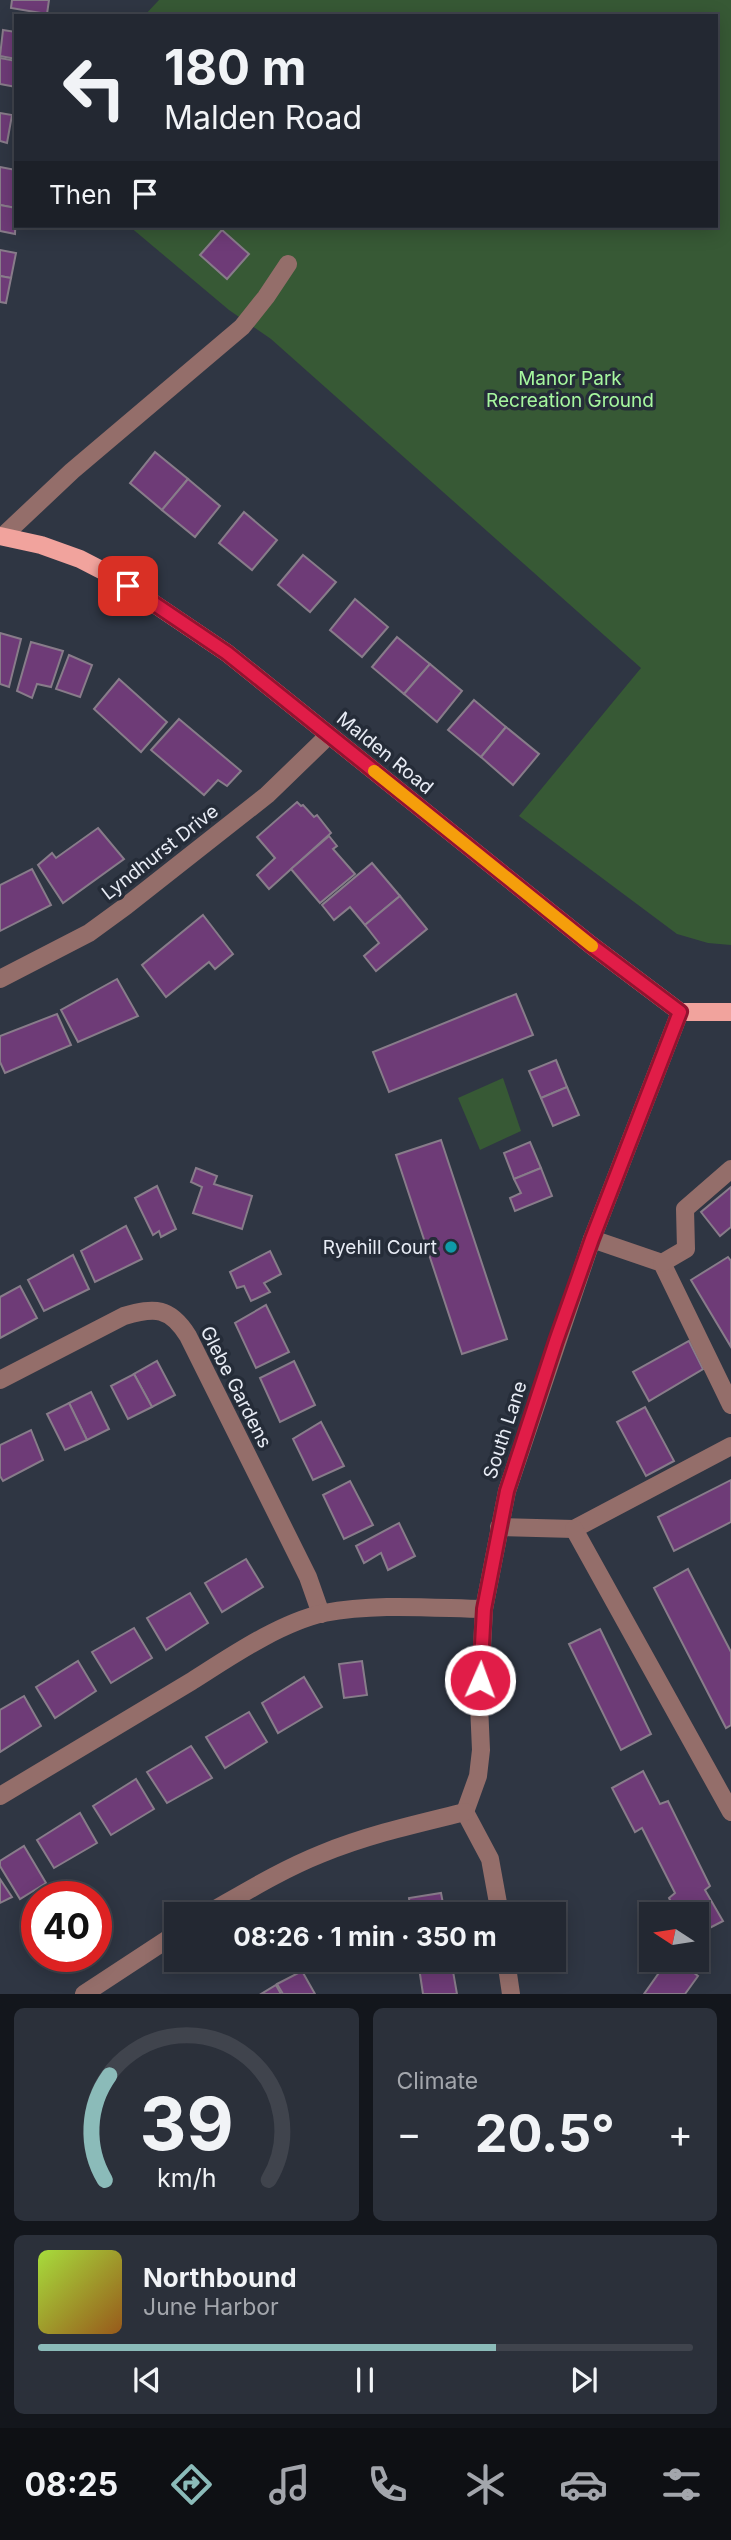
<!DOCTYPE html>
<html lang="en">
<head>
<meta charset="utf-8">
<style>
	body { margin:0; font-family:Inter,sans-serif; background:#2b303a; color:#f1f3f6; height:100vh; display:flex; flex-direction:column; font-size:26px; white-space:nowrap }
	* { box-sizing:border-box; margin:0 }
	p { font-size:23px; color:#a3a6ac }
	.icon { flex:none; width:38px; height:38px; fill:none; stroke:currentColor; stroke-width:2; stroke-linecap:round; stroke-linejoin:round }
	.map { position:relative; height:1994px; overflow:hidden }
	.drawer { display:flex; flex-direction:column; gap:14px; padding:14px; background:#13161c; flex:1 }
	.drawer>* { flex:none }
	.hud { position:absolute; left:14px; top:14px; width:704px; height:214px; border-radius:0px; box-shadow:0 4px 18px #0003,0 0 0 2px #40444d; background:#232832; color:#f1f3f6; overflow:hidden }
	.needle { width:46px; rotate:282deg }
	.buttons { position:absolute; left:639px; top:1902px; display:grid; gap:14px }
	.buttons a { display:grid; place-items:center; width:70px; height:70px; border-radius:0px; background:#232832; box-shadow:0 4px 18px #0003,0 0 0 2px #40444d; font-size:35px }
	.speed { position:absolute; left:21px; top:1881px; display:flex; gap:14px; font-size:35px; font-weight:700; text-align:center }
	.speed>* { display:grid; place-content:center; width:91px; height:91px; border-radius:50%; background:#232832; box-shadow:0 4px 18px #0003,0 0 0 2px #40444d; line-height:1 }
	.speed .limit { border:10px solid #d22; background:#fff; color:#111 }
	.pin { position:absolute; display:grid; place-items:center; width:60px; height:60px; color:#fff; margin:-30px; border-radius:14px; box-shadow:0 4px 10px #0006 }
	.me { position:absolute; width:77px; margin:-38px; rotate:2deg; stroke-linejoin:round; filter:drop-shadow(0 0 5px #0008) }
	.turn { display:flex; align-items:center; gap:24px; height:147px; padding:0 35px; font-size:32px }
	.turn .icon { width:91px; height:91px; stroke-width:2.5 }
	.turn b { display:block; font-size:49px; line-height:60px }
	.then { display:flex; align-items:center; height:66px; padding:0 35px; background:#0003; gap:14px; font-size:26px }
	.big { font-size:52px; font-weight:700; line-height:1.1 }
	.drawer .card { flex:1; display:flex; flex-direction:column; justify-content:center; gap:10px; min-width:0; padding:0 24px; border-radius:10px; background:#2b303a }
	.drawer .dial { align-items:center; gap:0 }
	.dial svg { height:182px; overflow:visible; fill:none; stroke:#40444d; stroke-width:7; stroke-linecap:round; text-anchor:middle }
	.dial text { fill:#f1f3f6; stroke:none }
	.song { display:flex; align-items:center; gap:21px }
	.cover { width:84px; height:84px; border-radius:10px; background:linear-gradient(135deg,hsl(80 70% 55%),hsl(30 70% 35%)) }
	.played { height:7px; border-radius:4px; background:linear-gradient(90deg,#8bbbb9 70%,#40444d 70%) }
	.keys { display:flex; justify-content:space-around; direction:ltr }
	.heat { display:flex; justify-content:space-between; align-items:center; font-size:38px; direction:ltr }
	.drawer .tiles { flex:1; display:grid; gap:14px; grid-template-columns:1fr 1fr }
	.card:last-child { grid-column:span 2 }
	.trip { position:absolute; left:164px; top:1902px; width:402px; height:70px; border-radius:0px; background:#232832; box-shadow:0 4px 18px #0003,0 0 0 2px #40444d; font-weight:700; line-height:70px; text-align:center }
	.menu { display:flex; height:112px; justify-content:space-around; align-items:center; background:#0e1014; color:#a3a6ac }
	.menu .icon { width:49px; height:49px }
	.menu .current { color:#8bbbb9 }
	.menu b { font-size:32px; color:#f1f3f6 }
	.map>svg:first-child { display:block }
	.green { fill:#375935 }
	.building { fill:#6e3b77; stroke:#887c8a; stroke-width:2 }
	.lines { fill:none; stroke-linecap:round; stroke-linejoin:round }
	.minor { stroke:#946e6a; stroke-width:18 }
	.major { stroke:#f1a39d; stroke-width:18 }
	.route-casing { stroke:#92132f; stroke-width:18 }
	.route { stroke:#e11d48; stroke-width:12 }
	.slow { stroke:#f59e0b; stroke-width:12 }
	.culture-dot { fill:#0f9aa8; stroke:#252c38; stroke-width:2.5 }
	.labels { text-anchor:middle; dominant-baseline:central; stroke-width:7; stroke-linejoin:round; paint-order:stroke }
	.park-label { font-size:19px; fill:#a6f79f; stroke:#252c38 }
	.street-label { font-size:19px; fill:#e8ecf5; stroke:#252c38 }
	.poi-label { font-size:19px; fill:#e8ecf5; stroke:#252c38; text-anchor:end }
</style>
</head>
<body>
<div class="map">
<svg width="731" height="1994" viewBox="0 0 731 1994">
	<rect width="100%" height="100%" fill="#2f3643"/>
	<g class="green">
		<polygon points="159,0 731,0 731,945 708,943 677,934 519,816 641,668 271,339 229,310 129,226 716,226 716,16 144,16"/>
		<polygon points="503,1078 521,1131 480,1150 458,1098"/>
	</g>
	<g class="building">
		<polygon points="12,0 49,0 47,14 11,8"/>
		<polygon points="3,30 16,32 16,59 0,56"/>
		<polygon points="0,58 16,61 16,87 0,84"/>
		<polygon points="0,113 12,115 7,143 0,141"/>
		<polygon points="0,167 16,170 16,208 0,205"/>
		<polygon points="0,205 16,208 15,234 0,231"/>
		<polygon points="222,230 249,254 227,279 200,255"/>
		<polygon points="0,250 16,253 11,278 0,276"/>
		<polygon points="0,276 11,278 6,303 0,302"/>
		<polygon points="155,452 188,479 162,510 130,483"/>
		<polygon points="188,479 220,506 195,537 162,510"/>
		<polygon points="244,512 277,540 252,570 219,543"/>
		<polygon points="303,555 336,582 310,612 278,585"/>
		<polygon points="355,599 388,627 362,657 330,630"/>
		<polygon points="0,633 21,639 9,687 0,684"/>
		<polygon points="397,637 430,664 404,694 372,667"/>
		<polygon points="31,642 63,651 51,687 37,684 32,698 17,691"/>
		<polygon points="69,655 92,665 80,697 56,689"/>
		<polygon points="430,664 462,691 437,722 404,694"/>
		<polygon points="119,679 167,722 141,752 94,709"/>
		<polygon points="474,700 506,727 481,757 448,730"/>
		<polygon points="179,719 241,771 227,786 218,780 204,795 151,750"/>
		<polygon points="506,727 539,754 513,785 481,757"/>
		<polygon points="297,802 301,806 303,805 314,817 317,815 331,833 269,889 257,875 275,858 257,837"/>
		<polygon points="98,828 124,859 63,903 38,865 52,853 56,858"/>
		<polygon points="329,836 337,846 333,849 355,874 320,903 291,869"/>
		<polygon points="372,863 400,896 365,925 350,907 334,920 322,905"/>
		<polygon points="32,869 51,905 0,931 0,885"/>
		<polygon points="400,896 427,929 376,971 364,956 379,943 365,925"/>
		<polygon points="203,915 233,954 215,969 209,962 166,997 142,965"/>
		<polygon points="117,979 138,1016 78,1042 61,1010"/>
		<polygon points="516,994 533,1035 389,1092 373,1052"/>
		<polygon points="57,1014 71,1045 5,1073 0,1062 0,1036"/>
		<polygon points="556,1060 567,1087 541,1098 529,1071"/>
		<polygon points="567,1087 579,1115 553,1126 541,1098"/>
		<polygon points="441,1140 507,1339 462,1354 396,1155"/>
		<polygon points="530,1142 541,1168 514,1179 504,1153"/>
		<polygon points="196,1168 217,1176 214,1184 252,1196 242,1229 193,1213 202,1187 191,1182"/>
		<polygon points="541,1168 552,1196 515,1211 510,1198 521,1193 514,1179"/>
		<polygon points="157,1186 176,1229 161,1237 159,1231 153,1235 135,1198"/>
		<polygon points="731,1187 731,1227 720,1236 701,1212"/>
		<polygon points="126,1226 142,1259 95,1282 81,1251"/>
		<polygon points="270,1251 281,1274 264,1283 270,1292 251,1301 244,1286 237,1288 230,1272"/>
		<polygon points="73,1255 89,1289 44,1311 28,1280"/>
		<polygon points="728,1257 731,1261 731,1347 691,1280"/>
		<polygon points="20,1286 37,1318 0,1338 0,1297"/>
		<polygon points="266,1305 289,1352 256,1368 235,1323"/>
		<polygon points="689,1341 703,1369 649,1401 633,1372"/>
		<polygon points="157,1361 175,1395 152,1407 134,1374"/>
		<polygon points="294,1361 315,1405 280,1422 260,1378"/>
		<polygon points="134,1374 152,1407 128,1419 111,1386"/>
		<polygon points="91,1392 109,1429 87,1440 69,1403"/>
		<polygon points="69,1403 87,1440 65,1450 47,1414"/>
		<polygon points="645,1407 674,1461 646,1476 617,1422"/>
		<polygon points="321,1422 344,1466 313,1480 293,1439"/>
		<polygon points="31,1430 43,1460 3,1481 0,1476 0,1445"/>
		<polygon points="731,1480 731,1522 674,1551 658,1517"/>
		<polygon points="350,1481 373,1525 344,1539 323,1495"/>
		<polygon points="399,1523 415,1556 388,1570 381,1553 364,1563 356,1546"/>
		<polygon points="246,1559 263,1587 222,1612 205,1583"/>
		<polygon points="688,1569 731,1652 731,1725 726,1728 654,1588"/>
		<polygon points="190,1593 208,1623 166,1650 147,1618"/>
		<polygon points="134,1628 152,1658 111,1683 92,1652"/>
		<polygon points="600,1629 651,1734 621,1750 569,1644"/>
		<polygon points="78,1661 96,1691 55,1718 36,1687"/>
		<polygon points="362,1661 367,1695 344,1698 339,1664"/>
		<polygon points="304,1677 322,1707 278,1733 262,1703"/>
		<polygon points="24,1696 41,1726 0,1752 0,1710"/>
		<polygon points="249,1712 267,1742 225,1768 206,1737"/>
		<polygon points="191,1746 212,1778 167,1803 147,1772"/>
		<polygon points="643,1771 660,1804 668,1801 710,1886 705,1890 723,1921 696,1935 696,1914 677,1914 669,1898 675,1893 642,1828 635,1832 612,1788"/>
		<polygon points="136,1779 154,1809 111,1835 93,1806"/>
		<polygon points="80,1813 97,1843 54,1868 37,1840"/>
		<polygon points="24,1846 46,1883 20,1899 0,1866 0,1861"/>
		<polygon points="0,1879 12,1897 0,1903"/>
		<polygon points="441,1893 445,1914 411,1914 409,1898"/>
		<polygon points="451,1960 457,1994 423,1994 418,1961"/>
		<polygon points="668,1960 677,1960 698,1976 685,1994 644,1994"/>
		<polygon points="302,1971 315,1994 283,1994 277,1984"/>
		<polygon points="276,1985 281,1994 261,1994"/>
	</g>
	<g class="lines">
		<g class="minor">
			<polyline points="3,536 72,471 242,327 266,297 288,264"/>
			<polyline points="0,979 89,933 126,906 267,795 329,735"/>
			<polyline points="592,1239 662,1263 731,1405"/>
			<polyline points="662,1263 686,1249 685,1209 731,1169"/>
			<path d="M0,1380L124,1316C155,1307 170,1307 188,1336L308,1577L321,1614"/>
			<polyline points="499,1527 574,1529 731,1446"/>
			<polyline points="574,1529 731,1812"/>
			<path d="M0,1796C64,1758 128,1719 192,1681C230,1657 279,1623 324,1613C376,1603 431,1608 484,1609"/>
			<polyline points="465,1812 478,1776 481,1750 479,1705 484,1609 507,1491 592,1239 680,1012"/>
			<polyline points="465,1812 490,1859 500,1914"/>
			<path d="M207,1914C244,1893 281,1870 321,1854C367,1835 416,1824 465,1812"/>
			<polyline points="506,1960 511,1994"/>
			<polyline points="84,1994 177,1933"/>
		</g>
		<polyline class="major" points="0,536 41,545 80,559 113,576 227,653 591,945 680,1012 731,1012"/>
	</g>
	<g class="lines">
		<defs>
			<polyline id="route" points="128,586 227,653 591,945 680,1012 592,1239 556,1341 507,1491 484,1609 480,1680"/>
		</defs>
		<use href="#route" class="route-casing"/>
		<use href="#route" class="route"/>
		<polyline class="slow" points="374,771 592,946"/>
	</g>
	<circle class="culture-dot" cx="451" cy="1247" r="7"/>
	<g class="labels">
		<g class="park-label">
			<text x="570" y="378">Manor Park<tspan x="570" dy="22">Recreation Ground</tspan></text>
		</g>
		<g class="street-label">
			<text transform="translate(385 753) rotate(39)">Malden Road</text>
			<text transform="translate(160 852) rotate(-38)">Lyndhurst Drive</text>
			<text transform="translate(236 1387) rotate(63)">Glebe Gardens</text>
			<text transform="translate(505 1430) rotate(-72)">South Lane</text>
		</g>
		<g class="poi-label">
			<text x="437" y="1247">Ryehill Court</text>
		</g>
	</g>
</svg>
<div class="buttons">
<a><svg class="needle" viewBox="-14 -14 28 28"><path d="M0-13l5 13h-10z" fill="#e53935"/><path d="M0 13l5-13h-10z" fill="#a3a6ac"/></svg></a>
</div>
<div class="speed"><div class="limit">40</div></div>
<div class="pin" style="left:128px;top:586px;background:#d93025"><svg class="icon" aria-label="arrive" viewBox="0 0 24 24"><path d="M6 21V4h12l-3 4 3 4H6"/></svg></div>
<svg class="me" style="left:480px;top:1680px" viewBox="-20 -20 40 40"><circle r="17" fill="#e11d48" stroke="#fff" stroke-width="3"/><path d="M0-11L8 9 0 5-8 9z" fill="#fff"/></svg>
<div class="trip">08:26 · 1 min · 350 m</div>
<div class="hud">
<div class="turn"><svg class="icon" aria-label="left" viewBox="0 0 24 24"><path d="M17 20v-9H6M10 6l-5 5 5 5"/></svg><div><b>180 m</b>Malden Road</div></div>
<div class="then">Then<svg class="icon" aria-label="arrive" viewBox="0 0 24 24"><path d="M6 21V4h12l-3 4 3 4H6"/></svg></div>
</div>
</div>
<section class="drawer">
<div class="tiles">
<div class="card dial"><svg viewBox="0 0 100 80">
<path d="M14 69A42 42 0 1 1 86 69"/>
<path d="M14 69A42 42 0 0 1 16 23" stroke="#8bbbb9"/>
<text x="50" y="56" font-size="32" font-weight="700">39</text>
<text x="50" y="72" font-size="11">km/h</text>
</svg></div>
<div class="card"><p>Climate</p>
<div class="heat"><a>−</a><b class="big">20.5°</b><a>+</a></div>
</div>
<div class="card">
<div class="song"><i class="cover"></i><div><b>Northbound</b><p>June Harbor</p></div></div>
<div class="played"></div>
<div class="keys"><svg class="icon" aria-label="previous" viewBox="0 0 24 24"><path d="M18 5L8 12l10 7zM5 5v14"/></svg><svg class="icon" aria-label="pause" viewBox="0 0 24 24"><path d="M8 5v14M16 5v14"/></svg><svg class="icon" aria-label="next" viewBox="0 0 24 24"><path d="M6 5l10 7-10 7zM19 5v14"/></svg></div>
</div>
</div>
</section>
<nav class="menu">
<b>08:25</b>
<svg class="icon current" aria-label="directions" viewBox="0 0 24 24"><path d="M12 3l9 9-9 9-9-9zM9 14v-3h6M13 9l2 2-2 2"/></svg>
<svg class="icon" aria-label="music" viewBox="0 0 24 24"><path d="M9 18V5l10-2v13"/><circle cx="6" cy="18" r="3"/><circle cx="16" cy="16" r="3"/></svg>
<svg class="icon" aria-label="phone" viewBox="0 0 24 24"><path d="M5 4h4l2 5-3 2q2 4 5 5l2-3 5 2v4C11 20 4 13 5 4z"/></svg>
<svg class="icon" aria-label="climate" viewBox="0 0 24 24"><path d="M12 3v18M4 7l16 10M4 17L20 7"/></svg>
<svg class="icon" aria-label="car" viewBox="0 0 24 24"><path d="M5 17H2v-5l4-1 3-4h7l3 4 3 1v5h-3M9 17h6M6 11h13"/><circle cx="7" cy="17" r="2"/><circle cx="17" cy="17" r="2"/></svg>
<svg class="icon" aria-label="filters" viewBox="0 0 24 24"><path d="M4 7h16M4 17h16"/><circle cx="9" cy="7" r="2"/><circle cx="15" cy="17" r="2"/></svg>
</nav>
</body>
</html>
